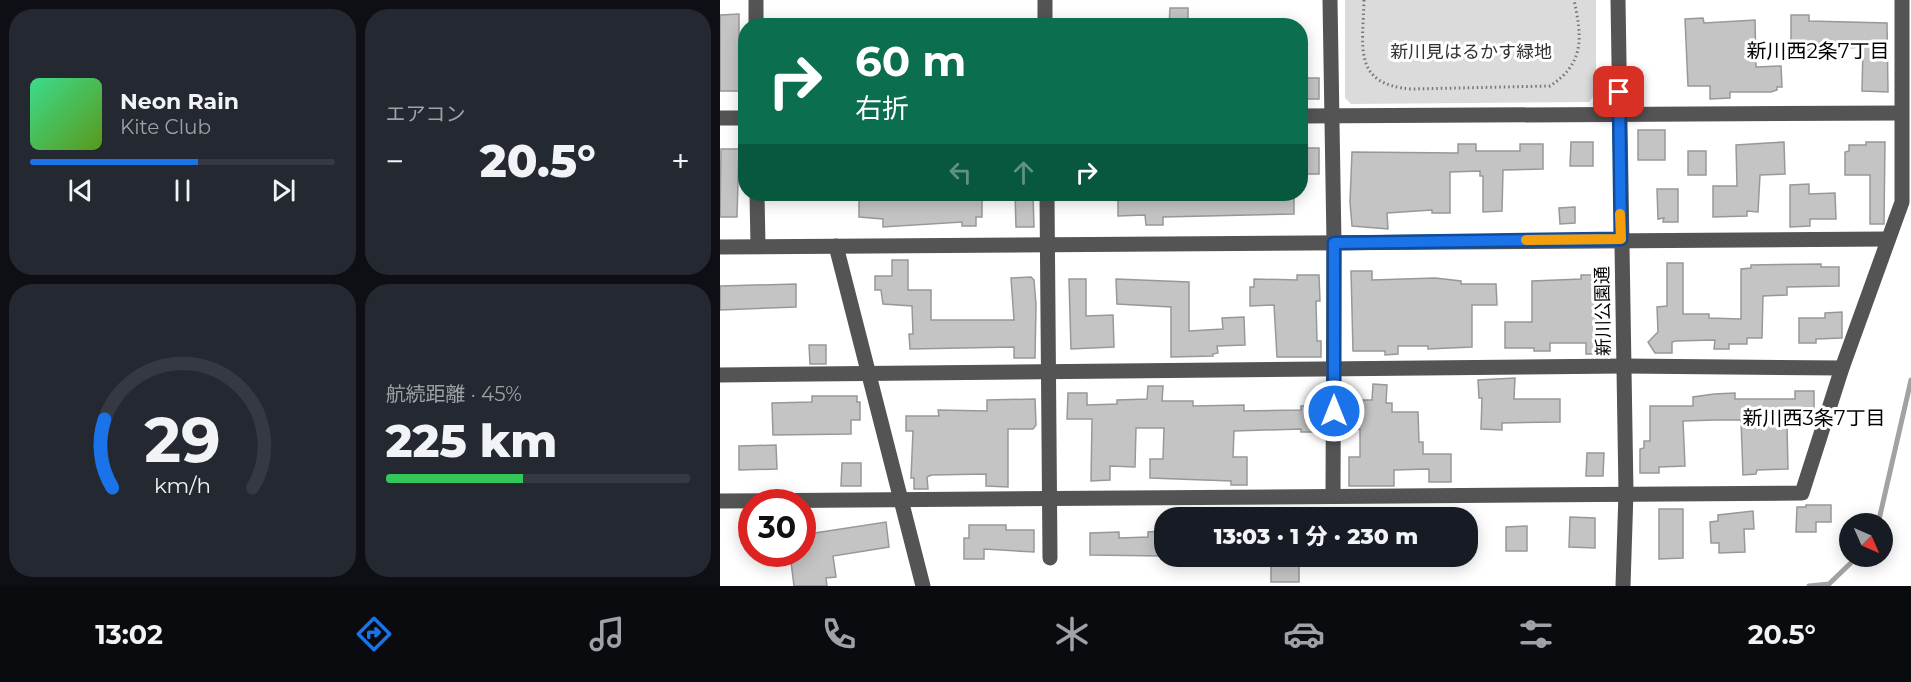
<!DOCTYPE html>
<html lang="ja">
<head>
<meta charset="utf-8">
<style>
	body { margin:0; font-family:Montserrat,"Noto Sans JP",sans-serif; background:#242831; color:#f1f3f6; height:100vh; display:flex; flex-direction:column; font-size:22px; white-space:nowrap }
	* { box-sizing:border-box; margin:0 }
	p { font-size:20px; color:#9ea1a6 }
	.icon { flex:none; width:33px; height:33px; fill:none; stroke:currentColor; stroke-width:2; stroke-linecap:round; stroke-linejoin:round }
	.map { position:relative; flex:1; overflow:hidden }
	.panel { display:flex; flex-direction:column; gap:9px; padding:9px; background:#0d0f14; width:720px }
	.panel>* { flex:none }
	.banner { position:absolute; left:18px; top:18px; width:570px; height:183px; border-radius:24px; box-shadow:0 3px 15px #0003; background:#0b6e4f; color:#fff; overflow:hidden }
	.needle { width:39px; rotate:135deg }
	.fabs { position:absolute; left:1119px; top:513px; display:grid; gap:12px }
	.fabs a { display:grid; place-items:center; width:54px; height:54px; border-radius:50%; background:#171b24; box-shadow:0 3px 15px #0003; font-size:30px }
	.speed { position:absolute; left:18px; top:489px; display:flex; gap:12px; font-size:30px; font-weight:700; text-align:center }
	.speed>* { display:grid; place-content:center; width:78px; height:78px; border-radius:50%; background:#171b24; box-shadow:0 3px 15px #0003; line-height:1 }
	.speed .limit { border:9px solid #d22; background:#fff; color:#111 }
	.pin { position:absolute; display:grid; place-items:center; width:51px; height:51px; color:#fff; margin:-26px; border-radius:12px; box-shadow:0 3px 9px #0006 }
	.me { position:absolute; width:66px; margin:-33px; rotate:0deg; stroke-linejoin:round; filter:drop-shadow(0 0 4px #0008) }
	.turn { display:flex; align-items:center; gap:21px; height:126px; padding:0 18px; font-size:27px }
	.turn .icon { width:78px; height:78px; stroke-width:2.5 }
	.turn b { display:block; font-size:42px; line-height:51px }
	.lanes { display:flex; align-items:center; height:57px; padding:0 18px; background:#0003; justify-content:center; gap:30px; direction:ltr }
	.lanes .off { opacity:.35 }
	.big { font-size:45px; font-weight:800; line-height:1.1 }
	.panel .widget { flex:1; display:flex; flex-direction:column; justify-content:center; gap:9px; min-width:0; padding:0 21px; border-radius:24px; background:#242831 }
	.panel .dial { align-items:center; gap:0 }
	.dial svg { height:156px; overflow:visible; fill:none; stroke:#363941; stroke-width:7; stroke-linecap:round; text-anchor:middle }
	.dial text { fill:#f1f3f6; stroke:none }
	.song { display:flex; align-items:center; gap:18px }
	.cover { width:72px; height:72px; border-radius:9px; background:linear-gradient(135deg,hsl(150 70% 55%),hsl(90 70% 35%)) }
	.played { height:6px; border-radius:3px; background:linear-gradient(90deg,#1a73e8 55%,#363941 55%) }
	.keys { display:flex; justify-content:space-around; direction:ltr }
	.heat { display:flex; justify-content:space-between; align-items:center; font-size:33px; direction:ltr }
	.charge { height:9px; border-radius:4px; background:linear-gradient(90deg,#34c759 45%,#363941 0) }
	.panel .tiles { flex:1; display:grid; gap:9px; grid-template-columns:repeat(2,1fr) }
	.trip { position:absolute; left:434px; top:507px; width:324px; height:60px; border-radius:24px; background:#171b24; box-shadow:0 3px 15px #0003; font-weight:800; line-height:60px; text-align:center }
	.tabs { display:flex; height:96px; justify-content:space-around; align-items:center; background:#090b0e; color:#9ea1a6 }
	.tabs .icon { width:42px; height:42px }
	.tabs .active { color:#1a73e8 }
	.tabs b { font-size:27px; color:#f1f3f6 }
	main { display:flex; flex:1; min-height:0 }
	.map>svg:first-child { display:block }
	.green { fill:#dbdbdb }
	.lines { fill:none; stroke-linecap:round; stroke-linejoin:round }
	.stream { stroke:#a2a2a2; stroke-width:5 }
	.building { fill:#c4c4c4; stroke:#989898; stroke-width:1.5 }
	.path { stroke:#767676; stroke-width:3; stroke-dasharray:1.5 3; stroke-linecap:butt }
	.minor { stroke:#545454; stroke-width:15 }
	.route-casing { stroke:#114b97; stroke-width:15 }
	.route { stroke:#1a73e8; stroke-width:10 }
	.slow { stroke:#f59e0b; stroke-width:10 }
	.labels { text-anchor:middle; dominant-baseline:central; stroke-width:6; stroke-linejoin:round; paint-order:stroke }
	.park-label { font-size:18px; fill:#323232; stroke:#fff }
	.street-label { font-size:18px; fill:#000; stroke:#fff }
	.neighbourhood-label { font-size:20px; fill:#000; stroke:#fff }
</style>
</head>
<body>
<main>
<section class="panel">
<div class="tiles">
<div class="widget">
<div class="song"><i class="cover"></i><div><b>Neon Rain</b><p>Kite Club</p></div></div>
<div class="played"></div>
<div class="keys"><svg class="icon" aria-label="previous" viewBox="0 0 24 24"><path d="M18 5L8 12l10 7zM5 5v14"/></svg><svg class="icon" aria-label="pause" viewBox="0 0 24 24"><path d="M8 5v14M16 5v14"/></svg><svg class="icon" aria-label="next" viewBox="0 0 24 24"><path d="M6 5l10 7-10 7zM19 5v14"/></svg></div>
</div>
<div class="widget"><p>エアコン</p>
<div class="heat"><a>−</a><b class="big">20.5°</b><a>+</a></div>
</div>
<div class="widget dial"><svg viewBox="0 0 100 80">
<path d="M14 69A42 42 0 1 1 86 69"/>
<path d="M14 69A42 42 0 0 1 10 34" stroke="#1a73e8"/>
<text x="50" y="56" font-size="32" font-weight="700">29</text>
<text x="50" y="72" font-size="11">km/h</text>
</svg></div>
<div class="widget"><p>航続距離 · 45%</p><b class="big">225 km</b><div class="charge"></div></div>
</div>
</section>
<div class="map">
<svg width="1191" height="586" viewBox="0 0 1191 586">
	<rect width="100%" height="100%" fill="#fff"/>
	<polygon class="green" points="625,0 876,0 876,93 869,102 631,104 625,98"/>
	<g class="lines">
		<g class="stream">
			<polyline points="1158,524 1191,380"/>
			<polyline points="1089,586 1109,584 1138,556"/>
		</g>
	</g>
	<g class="building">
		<polygon points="450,8 468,8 468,26 449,26"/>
		<polygon points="19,14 19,91 0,91 0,15"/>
		<polygon points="1071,15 1089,15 1089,21 1167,23 1168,92 1142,91 1143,47 1071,51"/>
		<polygon points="983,18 984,23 1035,20 1036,67 1061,66 1062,87 1057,87 1057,90 1051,92 1010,92 1010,98 990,99 990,86 968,86 965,19"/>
		<rect x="581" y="78" width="18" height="21"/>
		<rect x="918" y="130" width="27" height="30"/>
		<polygon points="851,142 873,142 873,166 850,166"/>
		<polygon points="1064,142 1065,174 1040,175 1038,212 1027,211 1027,216 993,217 993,186 1017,186 1016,145"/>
		<polygon points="1146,142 1165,142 1164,224 1150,224 1150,175 1125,175 1125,152 1129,151 1129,145 1146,145"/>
		<polygon points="738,144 756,144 756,151 800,151 800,144 823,144 823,169 783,170 782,211 763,212 763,176 760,176 760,171 730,172 730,213 712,213 712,210 667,213 668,229 632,226 630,202 632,152 738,153"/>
		<rect x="580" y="148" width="19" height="26"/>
		<polygon points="1,149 19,149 17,217 0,217"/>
		<rect x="968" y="151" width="18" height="24"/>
		<polygon points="1089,184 1089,194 1115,193 1116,219 1090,219 1090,226 1070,227 1070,185"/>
		<polygon points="937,189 958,189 958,222 943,222 944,218 938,219"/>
		<polygon points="139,194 156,194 156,200 216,197 216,194 234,194 234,197 262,197 262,217 256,217 256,226 242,226 242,222 163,227 163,219 139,217"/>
		<polygon points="295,194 313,194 314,227 296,227"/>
		<polygon points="398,194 417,194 417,200 448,199 448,194 574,194 574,214 443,217 443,225 426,225 425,215 398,216"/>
		<polygon points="855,207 855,223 840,224 839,208"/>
		<polygon points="172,260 188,260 188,290 211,290 211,320 294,320 291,278 311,277 314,280 316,305 315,358 294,358 294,347 190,349 189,334 193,334 192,306 163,304 161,290 155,290 155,276 172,276"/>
		<polygon points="947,263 963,263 963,314 989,314 989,318 1021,319 1021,269 1031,268 1031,265 1101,264 1101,267 1119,267 1119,286 1067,287 1067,295 1043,296 1042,338 1027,338 1027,344 1009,344 1009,349 994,349 995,340 956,341 952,342 952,353 935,353 928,342 938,332 937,307 947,306"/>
		<polygon points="631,271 652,271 652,280 715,278 741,281 741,284 776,284 777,305 752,305 752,347 708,349 708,346 678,346 678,354 665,355 665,351 633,351"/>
		<polygon points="577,275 599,275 600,301 596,301 597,341 601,341 601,357 557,357 554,305 530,306 530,287 534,287 534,279 577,280"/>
		<polygon points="861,275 878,275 878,320 884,320 884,329 887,329 886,354 866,354 866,343 830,343 830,351 814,351 814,348 785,348 785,322 812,322 812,281 861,279"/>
		<polygon points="349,279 366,279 366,316 393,315 394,347 351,349"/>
		<polygon points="396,279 469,282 469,331 503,329 502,318 524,317 525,345 497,346 498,353 493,354 493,356 451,357 451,307 397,304"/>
		<polygon points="76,284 76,307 0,310 0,286"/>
		<polygon points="1122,312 1122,338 1096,339 1096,343 1079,343 1079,318 1105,318 1105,313"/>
		<polygon points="89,345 106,345 106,364 90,364"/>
		<polygon points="795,378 794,399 840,399 840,422 782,423 782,430 761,429 762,398 759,398 758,380"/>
		<polygon points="653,384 667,385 666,403 672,403 672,412 698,412 699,442 703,442 703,454 731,454 731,482 709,482 709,469 674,470 674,486 629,486 629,457 640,457 640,429 627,429 627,400 652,400"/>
		<polygon points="428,386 443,386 442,401 473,401 473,406 524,405 524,411 581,410 581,406 600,406 600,432 581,432 581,429 514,431 513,457 527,457 527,485 511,485 511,481 430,478 430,459 443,459 444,428 416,428 415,467 390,466 390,480 371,481 372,419 347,419 348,393 367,393 367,405 397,404 397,400 427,399"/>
		<polygon points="1075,391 1094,391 1094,425 1067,425 1068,469 1037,470 1036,474 1023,475 1021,420 995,420 963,421 965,466 939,467 939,473 920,473 920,449 924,448 924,441 930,441 930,406 973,406 973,397 994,394 1015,393 1015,399 1075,399"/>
		<polygon points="92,396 137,396 137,402 140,402 140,420 131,420 131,434 53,435 52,403 92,402"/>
		<polygon points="315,399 316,425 313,429 288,429 288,487 266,486 266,474 211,475 207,477 208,489 194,489 194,478 191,478 193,431 186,431 186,416 219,416 218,410 267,411 267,400"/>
		<polygon points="56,445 57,469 19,470 19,446"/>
		<polygon points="867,453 884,453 883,476 866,476"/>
		<polygon points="122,463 141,463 141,486 121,486"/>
		<polygon points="1086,505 1111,505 1111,522 1096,522 1096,532 1076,532 1077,507 1086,507"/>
		<polygon points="939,509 963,509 963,558 939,559"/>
		<polygon points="1033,511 1034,529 1024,529 1025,552 999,553 999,543 991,543 990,522 998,521 998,515"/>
		<polygon points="850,517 875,518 875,548 849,547"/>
		<polygon points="166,522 169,547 113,556 116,577 106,578 107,586 74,586 70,554 82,554 82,535"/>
		<polygon points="249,525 286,525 286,530 314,530 314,552 264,549 264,559 244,559 244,538 249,538"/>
		<polygon points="807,526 807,551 786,551 786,527"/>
		<polygon points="444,531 444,556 370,555 370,533 399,532 399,538 428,537 428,532"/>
		<rect x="551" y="556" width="28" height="26"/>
	</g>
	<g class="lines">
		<path class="path" d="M644,0C643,47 632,85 692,89L830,86C865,63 862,37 854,0"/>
		<g class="minor">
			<polyline points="36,0 36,26"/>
			<polyline points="610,0 614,243 613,495"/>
			<polyline points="898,0 906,492 903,586"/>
			<polyline points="325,26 325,0"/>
			<polyline points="580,116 1181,113"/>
			<polyline points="0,118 26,118"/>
			<polyline points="37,194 38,246"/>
			<polyline points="327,194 330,558"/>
			<polyline points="116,246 203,586"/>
			<polyline points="0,247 1167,239"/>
			<polyline points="0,375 904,366 1122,368"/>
			<polyline points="0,501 1082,493 1122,368 1182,202 1182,0"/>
		</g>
	</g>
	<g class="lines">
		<defs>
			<polyline id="route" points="614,411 614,243 901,239 899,92"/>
		</defs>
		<use href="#route" class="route-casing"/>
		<use href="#route" class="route"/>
		<polyline class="slow" points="806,240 901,239 900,214"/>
	</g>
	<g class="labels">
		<g class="park-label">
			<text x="751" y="52">新川見はるかす緑地</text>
		</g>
		<g class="street-label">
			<text transform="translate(883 311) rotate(-91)">新川公園通</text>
		</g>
		<g class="neighbourhood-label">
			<text x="1098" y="51">新川西2条7丁目</text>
			<text x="1094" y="418">新川西3条7丁目</text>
		</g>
	</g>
</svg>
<div class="fabs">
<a><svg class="needle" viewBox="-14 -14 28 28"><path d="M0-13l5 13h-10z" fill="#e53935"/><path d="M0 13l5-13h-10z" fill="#9ea1a6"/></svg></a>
</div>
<div class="speed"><div class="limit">30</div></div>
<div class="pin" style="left:899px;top:92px;background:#d93025"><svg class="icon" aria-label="arrive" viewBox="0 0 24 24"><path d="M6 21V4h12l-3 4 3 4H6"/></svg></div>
<svg class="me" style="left:614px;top:411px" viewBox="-20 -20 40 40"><circle r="17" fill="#1a73e8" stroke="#fff" stroke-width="3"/><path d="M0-11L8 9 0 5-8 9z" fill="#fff"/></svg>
<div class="trip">13:03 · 1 分 · 230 m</div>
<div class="banner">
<div class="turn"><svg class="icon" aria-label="right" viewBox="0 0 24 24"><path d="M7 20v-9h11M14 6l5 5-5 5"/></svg><div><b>60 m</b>右折</div></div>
<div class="lanes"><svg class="icon off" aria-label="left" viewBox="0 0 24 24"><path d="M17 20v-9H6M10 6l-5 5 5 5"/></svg><svg class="icon off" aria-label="ahead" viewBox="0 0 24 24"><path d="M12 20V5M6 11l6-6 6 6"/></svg><svg class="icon" aria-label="right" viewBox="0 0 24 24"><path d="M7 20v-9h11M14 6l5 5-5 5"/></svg></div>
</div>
</div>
</main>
<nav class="tabs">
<b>13:02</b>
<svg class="icon active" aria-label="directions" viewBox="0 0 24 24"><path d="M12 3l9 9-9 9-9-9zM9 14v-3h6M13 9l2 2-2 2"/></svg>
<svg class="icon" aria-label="music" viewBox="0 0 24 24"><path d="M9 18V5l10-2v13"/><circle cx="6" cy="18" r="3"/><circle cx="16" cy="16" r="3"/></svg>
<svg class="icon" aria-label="phone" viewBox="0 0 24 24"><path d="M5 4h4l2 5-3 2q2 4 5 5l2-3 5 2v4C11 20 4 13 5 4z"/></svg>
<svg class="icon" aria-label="climate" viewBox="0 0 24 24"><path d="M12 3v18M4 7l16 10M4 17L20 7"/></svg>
<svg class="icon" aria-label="car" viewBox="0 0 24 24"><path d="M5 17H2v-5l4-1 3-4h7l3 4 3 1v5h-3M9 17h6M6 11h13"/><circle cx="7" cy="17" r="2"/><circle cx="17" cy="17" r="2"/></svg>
<svg class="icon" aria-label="filters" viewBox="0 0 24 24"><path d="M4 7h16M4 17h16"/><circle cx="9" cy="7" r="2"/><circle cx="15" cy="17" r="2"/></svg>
<b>20.5°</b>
</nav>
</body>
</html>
